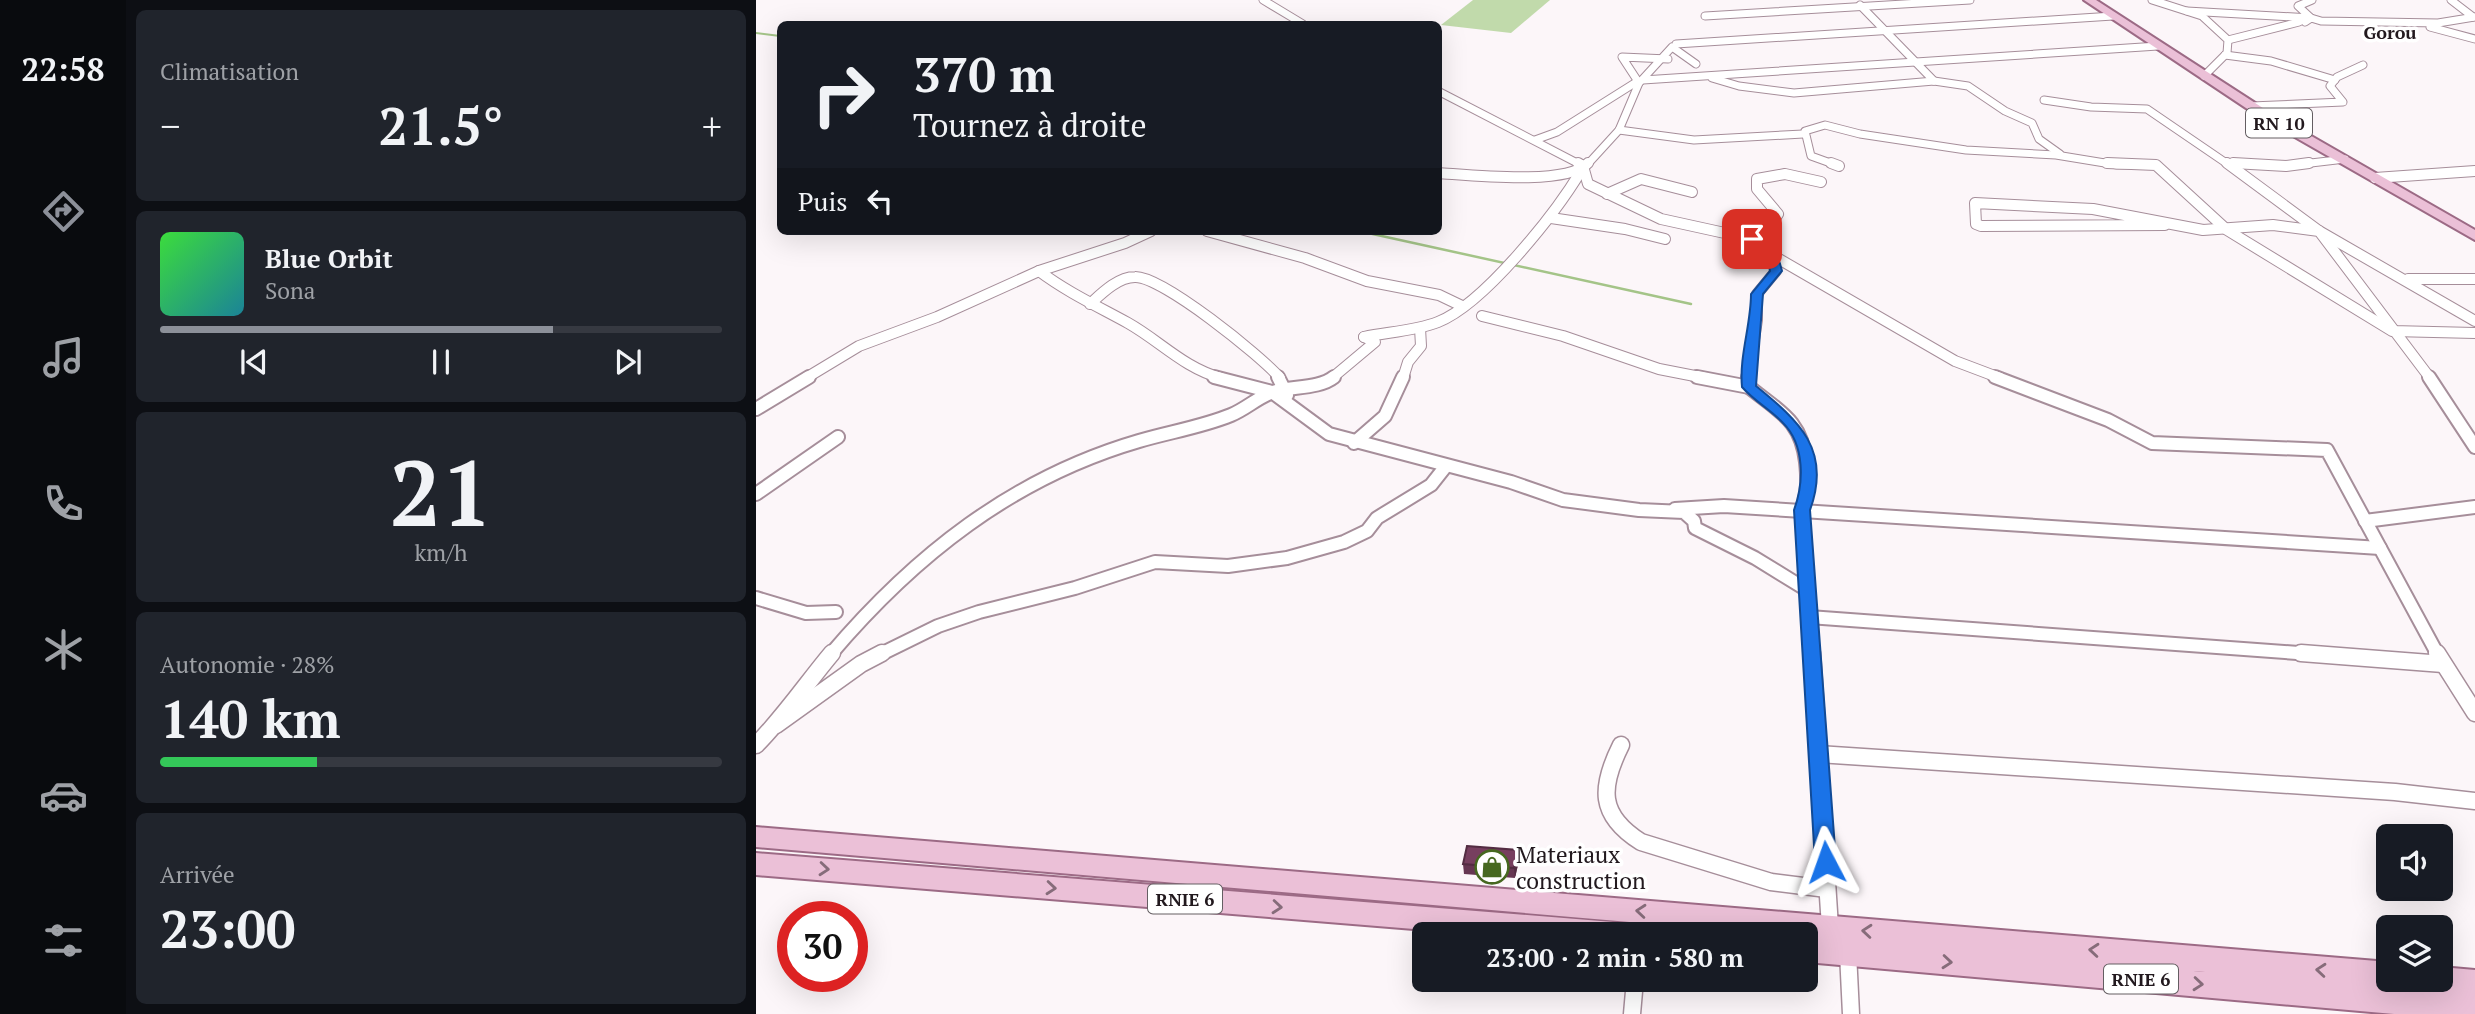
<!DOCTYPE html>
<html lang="fr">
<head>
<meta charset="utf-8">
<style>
	body { margin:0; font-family:"PT Serif",serif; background:#20242c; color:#f1f3f6; height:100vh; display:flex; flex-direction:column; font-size:26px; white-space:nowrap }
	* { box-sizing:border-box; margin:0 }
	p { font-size:23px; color:#9ea1a6 }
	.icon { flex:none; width:38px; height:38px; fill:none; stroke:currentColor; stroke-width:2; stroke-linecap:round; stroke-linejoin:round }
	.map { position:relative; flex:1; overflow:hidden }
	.details { display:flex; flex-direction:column; gap:10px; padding:10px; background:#0d0f14; width:630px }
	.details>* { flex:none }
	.guide { position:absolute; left:21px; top:21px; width:665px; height:214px; border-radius:10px; box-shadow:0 7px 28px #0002; background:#171b24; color:#f1f3f6; overflow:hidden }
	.tools { position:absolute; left:1620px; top:824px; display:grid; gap:14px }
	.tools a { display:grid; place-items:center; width:77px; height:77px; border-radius:10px; background:#171b24; box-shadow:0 7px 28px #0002; font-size:35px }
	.speed { position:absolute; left:21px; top:901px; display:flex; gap:14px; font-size:35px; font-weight:700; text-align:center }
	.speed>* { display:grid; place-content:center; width:91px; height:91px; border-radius:50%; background:#171b24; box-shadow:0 7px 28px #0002; line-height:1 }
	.speed .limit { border:10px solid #d22; background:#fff; color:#111 }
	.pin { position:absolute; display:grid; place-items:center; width:60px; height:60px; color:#fff; margin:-30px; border-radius:14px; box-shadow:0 4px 10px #0006 }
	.me { position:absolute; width:77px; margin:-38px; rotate:356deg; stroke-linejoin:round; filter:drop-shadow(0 0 5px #0008) }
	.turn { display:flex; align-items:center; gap:24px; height:147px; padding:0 21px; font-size:32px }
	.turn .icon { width:91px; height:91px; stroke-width:2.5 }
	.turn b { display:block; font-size:49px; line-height:60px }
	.then { display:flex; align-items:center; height:66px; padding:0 21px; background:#0003; gap:14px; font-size:26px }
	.big { font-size:52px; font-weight:600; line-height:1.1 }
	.details .widget { flex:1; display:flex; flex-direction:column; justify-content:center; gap:10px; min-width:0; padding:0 24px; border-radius:10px; background:#20242c }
	.details .dial { align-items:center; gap:0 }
	.dial b { font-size:91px; line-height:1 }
	.song { display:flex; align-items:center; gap:21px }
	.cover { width:84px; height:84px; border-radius:10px; background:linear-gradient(135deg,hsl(120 70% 55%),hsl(190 70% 35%)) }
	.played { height:7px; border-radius:4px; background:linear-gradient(90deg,#8c9099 70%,#363941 70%) }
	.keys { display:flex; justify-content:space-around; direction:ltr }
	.heat { display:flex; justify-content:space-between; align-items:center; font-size:38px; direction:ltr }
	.charge { height:10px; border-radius:5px; background:linear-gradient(90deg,#34c759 28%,#363941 0) }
	.trip { position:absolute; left:656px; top:922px; width:406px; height:70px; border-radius:10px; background:#171b24; box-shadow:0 7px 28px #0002; font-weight:600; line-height:70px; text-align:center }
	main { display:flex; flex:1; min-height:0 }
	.tabs { display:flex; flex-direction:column; width:126px; justify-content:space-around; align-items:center; background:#090b0e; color:#9ea1a6 }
	.tabs .icon { width:49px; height:49px }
	.tabs .selected { color:#8c9099 }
	.tabs b { font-size:32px; color:#f1f3f6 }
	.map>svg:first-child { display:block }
	.green { fill:#c1daab }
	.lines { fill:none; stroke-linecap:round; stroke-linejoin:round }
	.stream-far1 { stroke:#a4c488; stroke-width:2 }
	.stream { stroke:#a4c488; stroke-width:2.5 }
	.street-far3-casing { stroke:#a68e9a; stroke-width:9 }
	.street-far2-casing { stroke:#a68e9a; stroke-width:12 }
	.street-far1-casing { stroke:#a68e9a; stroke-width:16 }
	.street-casing { stroke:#a68e9a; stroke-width:19 }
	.primary-casing { stroke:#9c6a85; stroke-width:4 }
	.street-far3 { stroke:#fff; stroke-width:7 }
	.street-far2 { stroke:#fff; stroke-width:10 }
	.street-far1 { stroke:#fff; stroke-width:12 }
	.street { stroke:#fff; stroke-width:16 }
	.primary { fill:#ebc0d7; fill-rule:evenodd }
	.wall { fill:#663652 }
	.shaded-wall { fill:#532c42 }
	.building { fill:#773f5f; stroke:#532c42; stroke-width:2 }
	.oneway { stroke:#866c7a }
	.route { fill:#1a73e8; stroke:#114b97; stroke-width:2 }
	.labels { text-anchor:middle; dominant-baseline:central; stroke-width:7; stroke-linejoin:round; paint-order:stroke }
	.far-neighbourhood-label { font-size:18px; font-weight:bold; fill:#22191e; stroke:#fff }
	.shield { fill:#fff; stroke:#645e62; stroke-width:2 }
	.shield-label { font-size:18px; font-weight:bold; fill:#22191e }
	.near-poi-label { font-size:23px; fill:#22191e; stroke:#fff; text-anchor:start }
</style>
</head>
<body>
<main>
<nav class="tabs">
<b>22:58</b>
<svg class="icon selected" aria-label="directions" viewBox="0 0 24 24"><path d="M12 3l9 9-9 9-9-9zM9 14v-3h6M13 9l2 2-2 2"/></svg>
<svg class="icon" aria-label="music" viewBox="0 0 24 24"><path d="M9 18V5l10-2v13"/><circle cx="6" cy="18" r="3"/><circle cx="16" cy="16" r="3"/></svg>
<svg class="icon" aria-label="phone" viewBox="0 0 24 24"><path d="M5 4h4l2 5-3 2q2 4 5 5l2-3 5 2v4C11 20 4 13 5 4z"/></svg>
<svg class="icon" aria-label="climate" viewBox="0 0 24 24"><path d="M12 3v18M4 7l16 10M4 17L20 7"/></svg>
<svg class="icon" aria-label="car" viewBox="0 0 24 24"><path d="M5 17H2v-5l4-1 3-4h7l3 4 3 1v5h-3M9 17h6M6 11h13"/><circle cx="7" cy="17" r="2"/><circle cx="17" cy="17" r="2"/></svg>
<svg class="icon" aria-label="filters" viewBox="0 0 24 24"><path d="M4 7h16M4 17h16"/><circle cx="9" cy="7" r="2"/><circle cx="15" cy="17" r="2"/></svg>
</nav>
<section class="details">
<div class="widget"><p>Climatisation</p>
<div class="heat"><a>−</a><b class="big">21.5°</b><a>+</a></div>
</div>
<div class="widget">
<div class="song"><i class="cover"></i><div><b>Blue Orbit</b><p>Sona</p></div></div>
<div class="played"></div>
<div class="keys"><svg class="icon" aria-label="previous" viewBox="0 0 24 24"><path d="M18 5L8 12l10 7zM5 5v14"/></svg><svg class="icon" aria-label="pause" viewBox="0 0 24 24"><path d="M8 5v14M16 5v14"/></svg><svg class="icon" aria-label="next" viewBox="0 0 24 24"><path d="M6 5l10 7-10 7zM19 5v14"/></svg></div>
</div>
<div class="widget dial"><b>21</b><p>km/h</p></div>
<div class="widget"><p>Autonomie · 28%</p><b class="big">140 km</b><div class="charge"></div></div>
<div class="widget"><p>Arrivée</p><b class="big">23:00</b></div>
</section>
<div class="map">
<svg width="1719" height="1014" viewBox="0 0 1719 1014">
	<rect width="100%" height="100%" fill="#fcf6f9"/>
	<polygon class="green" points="717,0 794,0 755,33 685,25"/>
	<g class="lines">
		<polyline class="stream-far1" points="0,33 24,36"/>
		<polyline class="stream" points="603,231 935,304"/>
		<defs>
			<g id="street-far3">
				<polyline points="507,0 547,24"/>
				<polyline points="1396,0 1446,16 1472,40 1471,53 1448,76"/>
				<polyline points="1695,0 1717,17"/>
				<polyline points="1104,5 1178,81"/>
				<polyline points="1431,11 1555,18 1542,6 1556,0"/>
				<polyline points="949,16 1214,0"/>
				<polyline points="1549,22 1555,18 1565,21 1682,23 1719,17"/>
				<polyline points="1674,27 1719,39"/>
				<polyline points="1472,40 1543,22"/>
				<polyline points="920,44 1357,16"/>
				<polyline points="1469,55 1515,61 1579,80"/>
				<polyline points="956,78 983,86 1038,93 1178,81 1212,86 1249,111 1276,123 1283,139 1304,154"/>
				<polyline points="887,80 1402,46"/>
				<polyline points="883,83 866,57 912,59"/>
				<polyline points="682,91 825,165"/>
				<polyline points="1288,100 1335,107 1391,109 1473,165"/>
				<polyline points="1495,106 1587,102 1574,86 1581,77 1607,65"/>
				<polyline points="863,130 938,140 1047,134"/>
				<polyline points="779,140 801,132 882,81"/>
				<polyline points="1471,163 1511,165"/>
				<polyline points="831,165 863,130 883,83 916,47 940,64"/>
				<polyline points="1080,165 1055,156 1049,131 1069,125 1104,134 1210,150 1300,155 1361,165 1400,165"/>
				<polyline points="1538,165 1589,159"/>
			</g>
			<g id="street-far2">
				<polyline points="822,163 827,166 832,184 905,219 996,239 1016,255 1020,271 1001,294 1001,320 992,378"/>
				<polyline points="1075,163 1083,166"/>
				<polyline points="1351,163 1400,165 1471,230 1636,331 1719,333"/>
				<polyline points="1471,163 1563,231 1719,321"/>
				<polyline points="1477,163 1530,166 1553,163"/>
				<path d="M682,173C714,175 811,186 832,163"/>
				<polyline points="1619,178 1719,171"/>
				<polyline points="851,194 885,179 936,192"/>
				<polyline points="795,218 869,229 909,239"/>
				<polyline points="1409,225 1225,226 1220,224 1219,203 1337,209 1447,230 1517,225 1563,231 1674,378"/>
				<polyline points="451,231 549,258 611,281 683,295 706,306"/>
				<polyline points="996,239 1010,231 1022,214 1001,189 1001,179 1029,174 1065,182"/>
				<polyline points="1016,255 1199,361 1244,378"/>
				<path d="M283,271C311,292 341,306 372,323C404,341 428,368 465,378"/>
				<polyline points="1652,279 1719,279"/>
				<path d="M334,304C346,293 362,277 379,277C406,276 505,356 524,378"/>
				<polyline points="726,316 807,336 903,369 949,378"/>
				<path d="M608,337C632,332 659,331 682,322C728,304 799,214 825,171"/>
				<polyline points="50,378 103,346 181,317 283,271 369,243 395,231"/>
				<polyline points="576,378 619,342 608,337"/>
				<polyline points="647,378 652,362 665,346 664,328"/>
			</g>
			<g id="street-far1">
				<polyline points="458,377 516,392 573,434 755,482 807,500 883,510 928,512 938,521 939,528 999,558 1051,590"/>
				<polyline points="522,377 531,395"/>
				<polyline points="941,377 993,387"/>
				<path d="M992,377L993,387C1024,412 1045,420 1050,462C1052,481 1052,492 1046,510L1056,655"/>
				<polyline points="1239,377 1352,420 1396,443 1571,450 1682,655"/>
				<polyline points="1673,377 1719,447"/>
				<polyline points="0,409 53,377"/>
				<polyline points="598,443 629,416 647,377"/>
				<polyline points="0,494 82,437"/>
				<polyline points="919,509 968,506 1624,548"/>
				<polyline points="1609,521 1719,507"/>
				<polyline points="0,598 50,613 80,612"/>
				<polyline points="1053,617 1569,655"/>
				<path d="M74,655C158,556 256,478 383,441C413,432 446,427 475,415C490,409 502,397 517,392C535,386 563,389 578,377"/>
				<polyline points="123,655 182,626 223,612 319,588 399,562 472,566 531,558 588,542 611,531 621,518 675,485 690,466"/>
			</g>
			<g id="street">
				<polyline points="1056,653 1074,927"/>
				<polyline points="1545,653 1687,664"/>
				<polyline points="1681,653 1719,713"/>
				<polyline points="20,725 105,664 126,653"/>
				<path d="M0,745C28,717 50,684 76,653"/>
				<path d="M865,745C844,787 842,815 885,842L1015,882L1071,889"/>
				<polyline points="1062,754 1639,792 1719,801"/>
				<polyline points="1092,953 1095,1014"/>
				<polyline points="876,1014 879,980"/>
			</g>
			<g id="primary">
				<polygon points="1328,0 1340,0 1510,110 1719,230 1719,240 1502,116"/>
				<polygon points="0,827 1633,962 1633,980 1645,980 1633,988 1682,992 1675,989 1671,980 1685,980 1685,967 1719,970 1719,1014 1638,1014 1050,962 1050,938 1449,972 1050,938 1050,934 1014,934 0,847"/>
				<polygon points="0,853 857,922 867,926 871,934 719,934 0,875"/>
			</g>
		</defs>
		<use href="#street-far3" class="street-far3-casing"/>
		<use href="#street-far2" class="street-far2-casing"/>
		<use href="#street-far1" class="street-far1-casing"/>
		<use href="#street" class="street-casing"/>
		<use href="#primary" class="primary-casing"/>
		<use href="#street-far3" class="street-far3"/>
		<use href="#street-far2" class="street-far2"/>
		<use href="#street-far1" class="street-far1"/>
		<use href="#street" class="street"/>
		<use href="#primary" class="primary"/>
	</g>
	<polygon class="wall" points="762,850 763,860 759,878 708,874 707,864"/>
	<polygon class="shaded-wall" points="762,850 763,860 759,878 758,868"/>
	<polygon class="building" points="711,846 762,850 758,868 707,864"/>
	<defs><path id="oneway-chevron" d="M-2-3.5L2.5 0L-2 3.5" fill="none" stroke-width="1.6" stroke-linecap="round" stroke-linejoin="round" transform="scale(1.75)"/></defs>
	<g class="oneway">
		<use href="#oneway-chevron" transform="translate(68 869) rotate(5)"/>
		<use href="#oneway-chevron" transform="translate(295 888) rotate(5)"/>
		<use href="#oneway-chevron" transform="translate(521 907) rotate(5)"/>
		<use href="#oneway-chevron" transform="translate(885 911) rotate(-175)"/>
		<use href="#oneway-chevron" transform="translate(1111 931) rotate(-175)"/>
		<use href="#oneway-chevron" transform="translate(1338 950) rotate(-175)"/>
		<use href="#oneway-chevron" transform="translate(1191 962) rotate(5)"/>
		<use href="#oneway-chevron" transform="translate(1565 970) rotate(-175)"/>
		<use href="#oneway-chevron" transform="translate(1442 984) rotate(5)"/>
	</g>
	<path class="route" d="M992,236C1011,234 1023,256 1026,271L1007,294L1000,386C1043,421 1076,450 1054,510L1080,862L1077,868L1070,871L1062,868L1059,862L1038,510C1048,483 1049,445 1027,423C1015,410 998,401 986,387C983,356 995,325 995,294L1014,271L1011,256L992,241Z"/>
	<defs>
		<symbol id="shop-ring" viewBox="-11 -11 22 22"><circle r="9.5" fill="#fff" stroke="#466820" stroke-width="1.5"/><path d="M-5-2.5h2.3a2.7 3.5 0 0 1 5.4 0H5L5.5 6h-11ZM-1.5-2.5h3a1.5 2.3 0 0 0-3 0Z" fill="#466820"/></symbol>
	</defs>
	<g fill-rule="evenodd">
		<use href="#shop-ring" x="717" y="848" width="38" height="38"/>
	</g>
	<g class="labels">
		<g class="far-neighbourhood-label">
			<text x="1634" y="32">Gorou</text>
		</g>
		<g class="shield">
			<rect x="1490" y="108.5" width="66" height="29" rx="5"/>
			<rect x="392" y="884.5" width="74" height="29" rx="5"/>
			<rect x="1348" y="964.5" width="74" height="29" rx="5"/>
		</g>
		<g class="shield-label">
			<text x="1523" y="123">RN 10</text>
			<text x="429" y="899">RNIE 6</text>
			<text x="1385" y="979">RNIE 6</text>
		</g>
		<g class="near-poi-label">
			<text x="760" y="854">Materiaux<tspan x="760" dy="26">construction</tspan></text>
		</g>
	</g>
</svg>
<div class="tools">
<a><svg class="icon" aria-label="sound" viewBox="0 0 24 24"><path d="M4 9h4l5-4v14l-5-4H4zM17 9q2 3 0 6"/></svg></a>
<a><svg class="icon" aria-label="layers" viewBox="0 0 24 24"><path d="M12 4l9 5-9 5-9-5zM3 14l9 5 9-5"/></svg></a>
</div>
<div class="speed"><div class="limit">30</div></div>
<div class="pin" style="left:996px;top:239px;background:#d93025"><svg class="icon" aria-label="arrive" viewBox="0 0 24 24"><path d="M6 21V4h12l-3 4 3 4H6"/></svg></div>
<svg class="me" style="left:1070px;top:862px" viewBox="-20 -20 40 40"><path d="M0-17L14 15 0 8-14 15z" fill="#1a73e8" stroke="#fff" stroke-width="4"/></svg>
<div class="trip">23:00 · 2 min · 580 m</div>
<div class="guide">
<div class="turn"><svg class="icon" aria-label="right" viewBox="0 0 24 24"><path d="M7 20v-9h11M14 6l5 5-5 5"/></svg><div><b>370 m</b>Tournez à droite</div></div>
<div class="then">Puis<svg class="icon" aria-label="left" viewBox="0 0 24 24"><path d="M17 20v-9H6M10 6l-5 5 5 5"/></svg></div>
</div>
</div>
</main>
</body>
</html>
